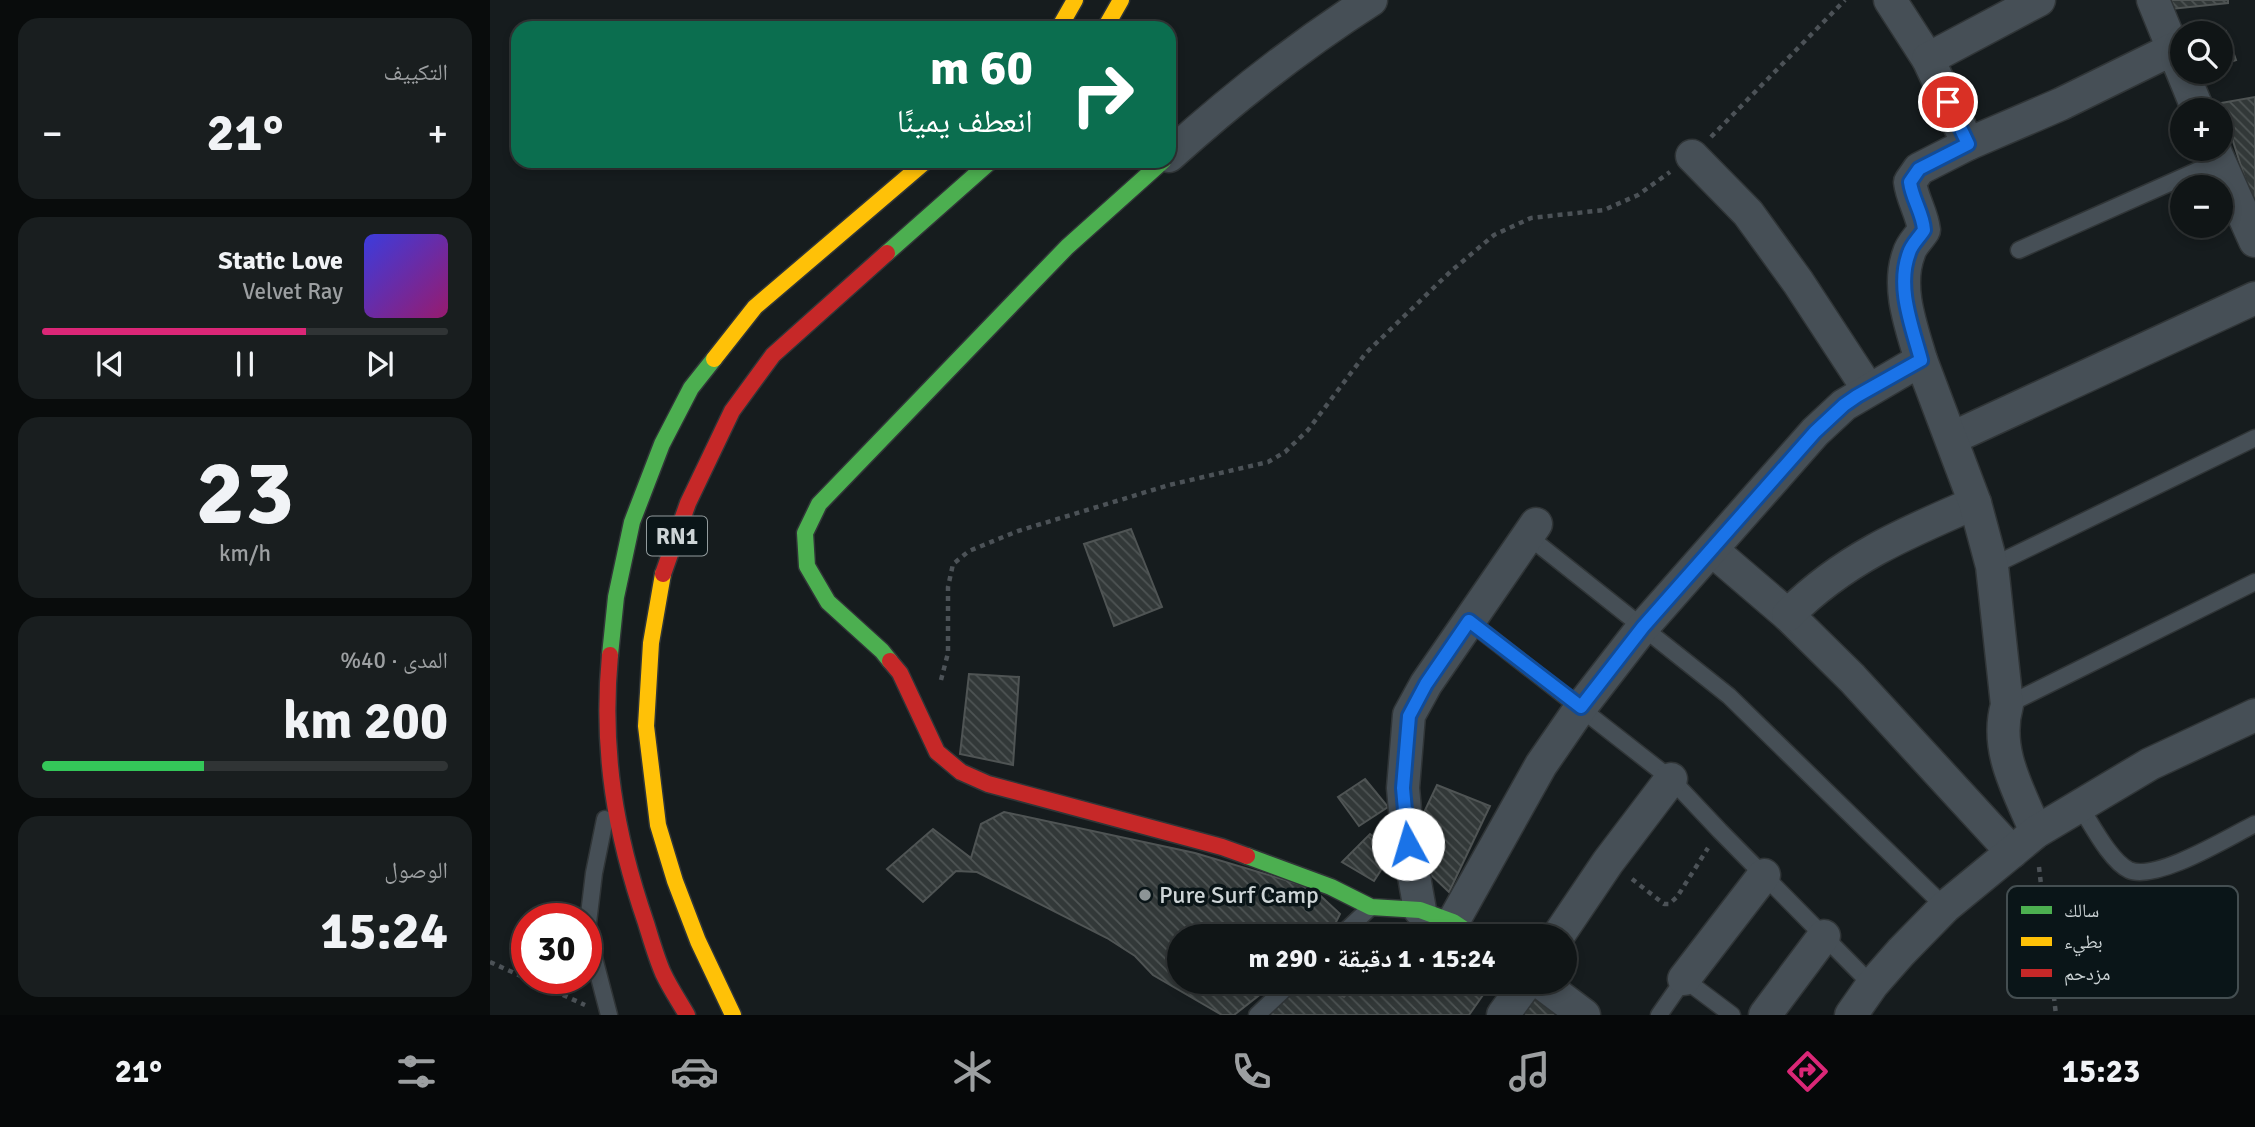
<!DOCTYPE html>
<html lang="ar">
<head>
<meta charset="utf-8">
<style>
	body { margin:0; font-family:Signika,"Noto Naskh Arabic",sans-serif; background:#191e1f; color:#f1f3f6; direction:rtl; height:100vh; display:flex; flex-direction:column; font-size:26px; white-space:nowrap }
	* { box-sizing:border-box; margin:0 }
	p { font-size:23px; color:#9c9fa1 }
	.icon { flex:none; width:38px; height:38px; fill:none; stroke:currentColor; stroke-width:2; stroke-linecap:round; stroke-linejoin:round }
	.map { position:relative; flex:1; overflow:hidden; direction:ltr }
	.details { display:flex; flex-direction:column; gap:18px; padding:18px; background:#090c0c; width:490px }
	.details>* { flex:none }
	.guide { position:absolute; left:21px; top:21px; width:665px; height:147px; border-radius:21px; box-shadow:0 4px 10px #0003,0 0 0 2px #303435; direction:rtl; background:#0b6e4f; color:#fff; overflow:hidden }
	.buttons { position:absolute; left:1680px; top:21px; display:grid; gap:14px }
	.buttons a { display:grid; place-items:center; width:63px; height:63px; border-radius:50%; background:#101516; box-shadow:0 4px 10px #0003,0 0 0 2px #303435; font-size:35px }
	.speed { position:absolute; left:21px; top:903px; display:flex; gap:14px; font-size:35px; font-weight:700; text-align:center }
	.speed>* { display:grid; place-content:center; width:91px; height:91px; border-radius:50%; background:#101516; box-shadow:0 4px 10px #0003,0 0 0 2px #303435; line-height:1 }
	.speed .limit { border:10px solid #d22; background:#fff; color:#111 }
	.pin { position:absolute; display:grid; place-items:center; width:60px; height:60px; color:#fff; margin:-30px; border:4px solid #fff; border-radius:50%; box-shadow:0 2px 7px #0007 }
	.me { position:absolute; width:77px; margin:-38px; rotate:354deg; stroke-linejoin:round; filter:drop-shadow(0 0 5px #0008) }
	.turn { display:flex; align-items:center; gap:24px; height:147px; padding:0 28px; font-size:32px }
	.turn .icon { width:91px; height:91px; stroke-width:2.5 }
	.turn b { display:block; font-size:49px; line-height:60px }
	.big { font-size:52px; font-weight:800; line-height:1.1 }
	.details .tile { flex:1; display:flex; flex-direction:column; justify-content:center; gap:10px; min-width:0; padding:0 24px; border-radius:21px; background:#191e1f }
	.details .dial { align-items:center; gap:0 }
	.dial b { font-size:91px; line-height:1 }
	.song { display:flex; align-items:center; gap:21px }
	.cover { width:84px; height:84px; border-radius:10px; background:linear-gradient(135deg,hsl(240 70% 55%),hsl(320 70% 35%)) }
	.played { height:7px; border-radius:4px; background:linear-gradient(90deg,#db2777 65%,#303435 65%) }
	.keys { display:flex; justify-content:space-around; direction:ltr }
	.heat { display:flex; justify-content:space-between; align-items:center; font-size:38px; direction:ltr }
	.charge { height:10px; border-radius:5px; background:linear-gradient(90deg,#34c759 40%,#303435 0) }
	.trip { position:absolute; left:677px; top:924px; width:410px; height:70px; border-radius:35px; background:#101516; box-shadow:0 4px 10px #0003,0 0 0 2px #303435; font-weight:800; line-height:70px; text-align:center; direction:rtl }
	.tabs { display:flex; height:112px; justify-content:space-around; align-items:center; background:#060809; color:#9c9fa1 }
	.tabs .icon { width:49px; height:49px }
	.tabs .current { color:#db2777 }
	.tabs b { font-size:32px; color:#f1f3f6 }
	main { display:flex; flex:1; min-height:0 }
	.map>svg:first-child { display:block }
	.building { fill:url(#building-back-hatch); stroke:#4f5454; stroke-width:2 }
	.lines { fill:none; stroke-linecap:round; stroke-linejoin:round }
	.lane-casing { stroke:#303537; stroke-width:19 }
	.street-casing { stroke:#303537; stroke-width:35 }
	.fast-casing { stroke:#303537; stroke-width:19 }
	.slow-casing { stroke:#303537; stroke-width:19 }
	.jam-casing { stroke:#303537; stroke-width:19 }
	.path { stroke:#4c5257; stroke-width:4.5; stroke-dasharray:5 5; stroke-linecap:butt }
	.lane { stroke:#464f56; stroke-width:16 }
	.street { stroke:#464f56; stroke-width:32 }
	.fast { stroke:#4caf50; stroke-width:16 }
	.slow { stroke:#ffc107; stroke-width:16 }
	.jam { stroke:#c62828; stroke-width:16 }
	.route-casing { stroke:#114b97; stroke-width:18 }
	.route { stroke:#1a73e8; stroke-width:12 }
	.poi-dot { fill:#8d9496; stroke:#0a1518; stroke-width:2.5 }
	.labels { text-anchor:middle; dominant-baseline:central; stroke-width:7; stroke-linejoin:round; paint-order:stroke }
	.shield { fill:#0a1518; stroke:#929b9d; stroke-width:2 }
	.shield-label { font-size:23px; font-weight:bold; fill:#cdd4d6 }
	.poi-label { font-size:24px; fill:#cdd4d6; stroke:#0a1518; text-anchor:start }
	.key { fill:#0a1518; stroke:#444e51; stroke-width:2 }
	.key-label { font-size:19px; fill:#cdd4d6 }
</style>
</head>
<body>
<main>
<div class="map">
<svg width="1765" height="1015" viewBox="0 0 1765 1015">
	<defs>
		<pattern id="building-back-hatch" width="6" height="6" patternUnits="userSpaceOnUse" patternTransform="scale(1.75)"><rect width="6" height="6" fill="#323838"/><path d="M-1 5l2 2M0 0l6 6M5-1l2 2" fill="none" stroke="#4e5454"/></pattern>
	</defs>
	<rect width="100%" height="100%" fill="#161c1e"/>
	<g class="building">
		<polygon points="1678,0 1738,0 1738,3 1681,9"/>
		<polygon points="1736,31 1746,60 1731,65 1731,33 1727,33"/>
		<polygon points="1765,97 1765,201 1762,201 1731,103"/>
		<polygon points="641,529 672,607 624,626 594,544"/>
		<polygon points="479,674 529,677 523,765 470,754"/>
		<polygon points="875,779 898,807 869,826 848,797"/>
		<polygon points="947,785 1000,806 959,892 933,867 952,840 927,827"/>
		<polygon points="514,812 705,853 822,888 850,914 839,936 690,936 690,982 786,982 744,1015 732,1015 663,975 645,956 617,938 487,872 466,871 433,902 397,869 443,829 481,858 491,824"/>
		<polygon points="880,834 902,853 884,881 852,862"/>
		<polygon points="946,925 963,936 910,936"/>
		<polygon points="810,982 827,982 854,997 866,982 1002,982 979,1015 776,1015 773,1012"/>
		<polygon points="1036,991 1071,1015 1017,1015"/>
	</g>
	<g class="lines">
		<defs>
			<g id="lane">
				<polyline points="1529,250 1729,161"/>
				<polyline points="1038,536 1239,696 1455,907"/>
				<polyline points="1502,566 1765,438"/>
				<polyline points="979,621 1181,779 1230,831 1382,985"/>
				<polyline points="1517,705 1765,582"/>
				<path d="M1589,805C1601,823 1620,861 1639,870C1666,882 1739,837 1765,824"/>
				<polyline points="115,819 104,873 97,931 119,1015"/>
				<polyline points="850,936 881,907"/>
				<polyline points="767,1015 802,982"/>
				<polyline points="1169,1015 1194,979 1242,1015"/>
			</g>
			<g id="street">
				<path d="M1400,0L1438,59L1478,144L1429,169L1420,182C1422,199 1432,213 1434,230C1429,238 1421,245 1419,253C1406,287 1421,326 1431,360"/>
				<polyline points="1663,0 1683,49"/>
				<polyline points="1438,59 1549,0"/>
				<polyline points="1478,144 1571,104 1683,49 1708,110"/>
				<polyline points="1724,149 1765,241"/>
				<path d="M679,156C742,99 809,46 881,0"/>
				<polyline points="1202,156 1258,213 1308,282 1378,389"/>
				<polyline points="1462,438 1765,298"/>
				<polyline points="1222,550 1298,615 1362,678 1522,852"/>
				<path d="M1298,615C1352,560 1415,533 1485,503"/>
				<polyline points="930,910 918,843 913,788 919,715 936,684 1046,524"/>
				<path d="M963,922L1051,765L1091,707L1153,627L1325,432L1354,405L1431,360L1485,503L1502,566L1517,705C1504,750 1529,791 1546,832"/>
				<polyline points="1068,936 1118,862 1181,779"/>
				<polyline points="1194,979 1274,875"/>
				<polyline points="1050,982 1094,1015"/>
				<polyline points="1013,1015 1037,982"/>
				<polyline points="1275,1015 1334,936"/>
				<polyline points="1361,1015 1382,985 1411,952 1455,907 1546,832 1660,764 1765,715"/>
			</g>
			<g id="fast">
				<polyline points="397,253 501,161"/>
				<polyline points="120,655 126,597 142,522 172,444 201,388 224,359"/>
				<polyline points="400,661 392,651 338,602 317,566 315,533 329,504 577,247 673,161"/>
				<polyline points="757,856 841,887 881,907 930,910 963,922 984,936"/>
			</g>
			<g id="slow">
				<polyline points="569,28 585,0"/>
				<polyline points="615,28 631,0"/>
				<polyline points="224,359 265,307 436,161"/>
				<polyline points="173,574 161,643 156,726 168,825 185,881 208,941 243,1015"/>
			</g>
			<g id="jam">
				<polyline points="173,574 198,503 242,411 283,355 397,253"/>
				<path d="M120,655C111,750 125,833 156,923C161,939 166,957 173,973C180,988 189,1001 197,1015"/>
				<polyline points="400,661 410,673 447,752 471,772 498,784 732,847 757,856"/>
			</g>
		</defs>
		<use href="#lane" class="lane-casing"/>
		<use href="#street" class="street-casing"/>
		<use href="#fast" class="fast-casing"/>
		<use href="#slow" class="slow-casing"/>
		<use href="#jam" class="jam-casing"/>
		<g class="path">
			<polyline points="1221,137 1355,0"/>
			<polyline points="451,680 458,653 458,587 463,564 479,551 528,531 630,500 679,485 778,462 795,452 818,430 876,353 960,272 1004,235 1041,218 1114,210 1148,195 1180,172"/>
			<polyline points="1549,867 1566,1015"/>
			<polyline points="1142,879 1174,904 1179,904 1187,897 1218,848"/>
			<polyline points="0,962 95,1005"/>
		</g>
		<use href="#lane" class="lane"/>
		<use href="#street" class="street"/>
		<use href="#fast" class="fast"/>
		<use href="#slow" class="slow"/>
		<use href="#jam" class="jam"/>
	</g>
	<g class="lines">
		<defs>
			<path id="route" d="M918,844L913,788L919,716L936,684L979,621L1091,707L1153,627L1325,432L1354,405L1367,396L1431,360C1422,326 1406,287 1419,253C1421,245 1429,238 1434,230C1433,213 1422,199 1420,182L1429,169L1478,144L1458,102"/>
		</defs>
		<use href="#route" class="route-casing"/>
		<use href="#route" class="route"/>
	</g>
	<circle class="poi-dot" cx="655" cy="895" r="7"/>
	<g class="labels">
		<rect class="shield" x="157" y="516.5" width="60" height="39" rx="5"/>
		<g class="shield-label">
			<text x="187" y="536">RN1</text>
		</g>
		<g class="poi-label">
			<text x="669" y="895">Pure Surf Camp</text>
		</g>
	</g>
	<rect x="1517" y="886" width="231" height="112" rx="10" class="key"/>
	<rect x="1531" y="906" width="31" height="8" fill="#4caf50"/>
	<rect x="1531" y="937" width="31" height="9" fill="#ffc107"/>
	<rect x="1531" y="969" width="31" height="8" fill="#c62828"/>
	<g class="key-label">
		<text x="1574" y="917">سالك</text>
		<text x="1574" y="948">بطيء</text>
		<text x="1574" y="980">مزدحم</text>
	</g>
</svg>
<div class="buttons">
<a><svg class="icon" aria-label="search" viewBox="0 0 24 24"><circle cx="10" cy="10" r="6"/><path d="M15 15l6 6"/></svg></a>
<a>+</a>
<a>−</a>
</div>
<div class="speed"><div class="limit">30</div></div>
<div class="pin" style="left:1458px;top:102px;background:#d93025"><svg class="icon" aria-label="arrive" viewBox="0 0 24 24"><path d="M6 21V4h12l-3 4 3 4H6"/></svg></div>
<svg class="me" style="left:918px;top:844px" viewBox="-20 -20 40 40"><circle r="19" fill="#fff"/><path d="M0-13L10 11 0 6-10 11z" fill="#1a73e8"/></svg>
<div class="trip">15:24 · 1 دقيقة · 290 m</div>
<div class="guide">
<div class="turn"><svg class="icon" aria-label="right" viewBox="0 0 24 24"><path d="M7 20v-9h11M14 6l5 5-5 5"/></svg><div><b>60 m</b>انعطف يمينًا</div></div>
</div>
</div>
<section class="details">
<div class="tile"><p>التكييف</p>
<div class="heat"><a>−</a><b class="big">21°</b><a>+</a></div>
</div>
<div class="tile">
<div class="song"><i class="cover"></i><div><b>Static Love</b><p>Velvet Ray</p></div></div>
<div class="played"></div>
<div class="keys"><svg class="icon" aria-label="previous" viewBox="0 0 24 24"><path d="M18 5L8 12l10 7zM5 5v14"/></svg><svg class="icon" aria-label="pause" viewBox="0 0 24 24"><path d="M8 5v14M16 5v14"/></svg><svg class="icon" aria-label="next" viewBox="0 0 24 24"><path d="M6 5l10 7-10 7zM19 5v14"/></svg></div>
</div>
<div class="tile dial"><b>23</b><p>km/h</p></div>
<div class="tile"><p>المدى · 40%</p><b class="big">200 km</b><div class="charge"></div></div>
<div class="tile"><p>الوصول</p><b class="big">15:24</b></div>
</section>
</main>
<nav class="tabs">
<b>15:23</b>
<svg class="icon current" aria-label="directions" viewBox="0 0 24 24"><path d="M12 3l9 9-9 9-9-9zM9 14v-3h6M13 9l2 2-2 2"/></svg>
<svg class="icon" aria-label="music" viewBox="0 0 24 24"><path d="M9 18V5l10-2v13"/><circle cx="6" cy="18" r="3"/><circle cx="16" cy="16" r="3"/></svg>
<svg class="icon" aria-label="phone" viewBox="0 0 24 24"><path d="M5 4h4l2 5-3 2q2 4 5 5l2-3 5 2v4C11 20 4 13 5 4z"/></svg>
<svg class="icon" aria-label="climate" viewBox="0 0 24 24"><path d="M12 3v18M4 7l16 10M4 17L20 7"/></svg>
<svg class="icon" aria-label="car" viewBox="0 0 24 24"><path d="M5 17H2v-5l4-1 3-4h7l3 4 3 1v5h-3M9 17h6M6 11h13"/><circle cx="7" cy="17" r="2"/><circle cx="17" cy="17" r="2"/></svg>
<svg class="icon" aria-label="filters" viewBox="0 0 24 24"><path d="M4 7h16M4 17h16"/><circle cx="9" cy="7" r="2"/><circle cx="15" cy="17" r="2"/></svg>
<b>21°</b>
</nav>
</body>
</html>
